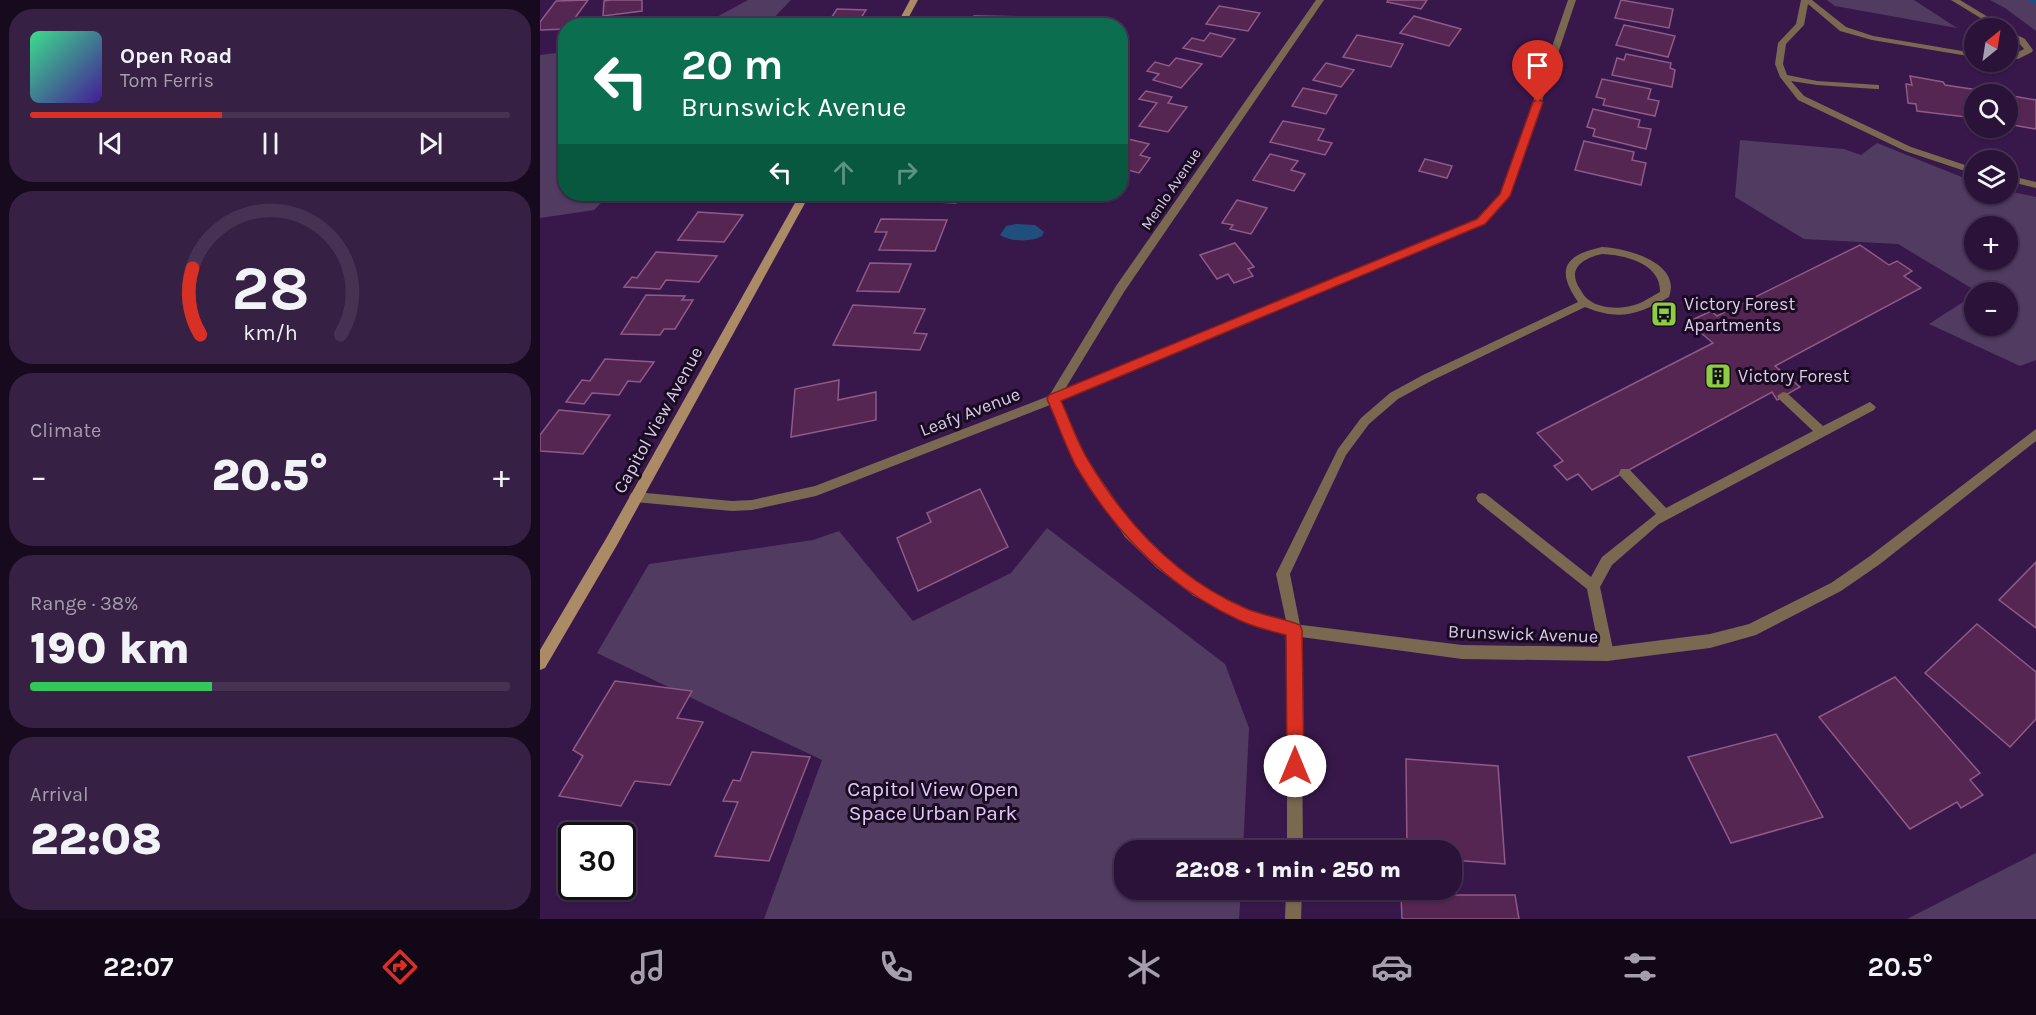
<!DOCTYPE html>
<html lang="en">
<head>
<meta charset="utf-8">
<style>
	body { margin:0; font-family:Karla,sans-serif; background:#362043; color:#f1f3f6; height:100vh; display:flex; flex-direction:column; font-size:22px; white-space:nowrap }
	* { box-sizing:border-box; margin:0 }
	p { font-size:20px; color:#a59eae }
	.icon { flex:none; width:33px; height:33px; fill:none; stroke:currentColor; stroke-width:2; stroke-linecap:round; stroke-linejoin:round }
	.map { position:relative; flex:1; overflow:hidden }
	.details { display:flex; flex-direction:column; gap:9px; padding:9px; background:#170a1f; width:540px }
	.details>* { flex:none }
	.hud { position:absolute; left:18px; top:18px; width:570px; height:183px; border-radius:24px; box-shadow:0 2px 4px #0004,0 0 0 2px #463253; background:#0b6e4f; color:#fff; overflow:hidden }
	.needle { width:39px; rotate:30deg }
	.fabs { position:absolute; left:1424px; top:18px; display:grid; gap:12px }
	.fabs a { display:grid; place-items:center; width:54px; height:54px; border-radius:50%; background:#2a1238; box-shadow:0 2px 4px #0004,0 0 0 2px #463253; font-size:30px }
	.speed { position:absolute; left:18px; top:822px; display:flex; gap:12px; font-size:30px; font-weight:700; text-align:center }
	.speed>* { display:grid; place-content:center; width:78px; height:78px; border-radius:50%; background:#2a1238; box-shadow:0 2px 4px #0004,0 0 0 2px #463253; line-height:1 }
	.speed .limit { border:3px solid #111; border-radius:9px; background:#fff; color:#111 }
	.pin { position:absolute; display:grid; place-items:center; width:51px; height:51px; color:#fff; margin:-62px -26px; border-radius:50% 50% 50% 0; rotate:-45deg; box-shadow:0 0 6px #0007 }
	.pin .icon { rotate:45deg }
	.me { position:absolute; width:66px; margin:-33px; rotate:0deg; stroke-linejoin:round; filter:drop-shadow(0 0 4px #0008) }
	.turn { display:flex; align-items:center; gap:21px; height:126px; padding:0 24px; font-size:27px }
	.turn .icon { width:78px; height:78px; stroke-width:2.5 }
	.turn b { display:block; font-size:42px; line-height:51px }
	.lanes { display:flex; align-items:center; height:57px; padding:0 24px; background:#0003; justify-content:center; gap:30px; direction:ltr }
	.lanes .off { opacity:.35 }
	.big { font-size:45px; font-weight:800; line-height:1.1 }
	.details .tile { flex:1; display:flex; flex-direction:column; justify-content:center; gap:9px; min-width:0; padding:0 21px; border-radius:24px; background:#362043 }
	.details .dial { align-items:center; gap:0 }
	.dial svg { height:156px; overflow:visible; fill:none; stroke:#463253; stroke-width:7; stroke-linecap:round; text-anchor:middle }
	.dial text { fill:#f1f3f6; stroke:none }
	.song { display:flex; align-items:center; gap:18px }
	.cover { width:72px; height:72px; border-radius:9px; background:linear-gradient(135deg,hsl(150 70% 55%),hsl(260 70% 35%)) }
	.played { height:6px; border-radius:3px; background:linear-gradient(90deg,#d93025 40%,#463253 40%) }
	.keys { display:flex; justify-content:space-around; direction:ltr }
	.heat { display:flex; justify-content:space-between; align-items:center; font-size:33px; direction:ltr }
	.charge { height:9px; border-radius:4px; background:linear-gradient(90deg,#34c759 38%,#463253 0) }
	.trip { position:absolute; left:574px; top:840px; width:348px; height:60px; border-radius:24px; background:#2a1238; box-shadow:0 2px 4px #0004,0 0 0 2px #463253; font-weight:800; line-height:60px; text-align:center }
	.tabs { display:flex; height:96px; justify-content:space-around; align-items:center; background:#110716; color:#a59eae }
	.tabs .icon { width:42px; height:42px }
	.tabs .selected { color:#d93025 }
	.tabs b { font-size:27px; color:#f1f3f6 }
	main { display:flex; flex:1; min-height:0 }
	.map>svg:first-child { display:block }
	.green { fill:#513b61; fill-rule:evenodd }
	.water { fill:#204f7e }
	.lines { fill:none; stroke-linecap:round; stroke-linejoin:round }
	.stream { fill:#204f7e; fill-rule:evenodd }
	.building { fill:#552651; stroke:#8e5a88; stroke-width:1.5 }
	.lane { fill:#7b6851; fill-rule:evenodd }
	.street { fill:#7b6851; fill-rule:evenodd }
	.secondary { fill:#aa8b66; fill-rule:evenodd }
	.route { fill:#d93025; stroke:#8d1f18; stroke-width:1.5 }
	.labels { text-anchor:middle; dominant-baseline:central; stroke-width:6; stroke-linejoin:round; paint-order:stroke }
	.far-street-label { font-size:15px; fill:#dccbea; stroke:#190b21 }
	.poi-label { font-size:18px; fill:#dccbea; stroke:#190b21; text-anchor:start }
	.street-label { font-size:18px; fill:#dccbea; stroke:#190b21 }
	.near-park-label { font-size:21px; fill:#e4c8f9; stroke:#190b21 }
</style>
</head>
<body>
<main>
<section class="details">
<div class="tile">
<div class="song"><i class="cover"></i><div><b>Open Road</b><p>Tom Ferris</p></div></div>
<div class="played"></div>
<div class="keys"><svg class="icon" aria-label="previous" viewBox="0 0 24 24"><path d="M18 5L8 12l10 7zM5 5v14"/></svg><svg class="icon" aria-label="pause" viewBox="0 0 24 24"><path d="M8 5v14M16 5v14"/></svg><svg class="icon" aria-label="next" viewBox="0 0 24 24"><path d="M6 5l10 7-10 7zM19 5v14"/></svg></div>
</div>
<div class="tile dial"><svg viewBox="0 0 100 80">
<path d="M14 69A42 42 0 1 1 86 69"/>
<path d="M14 69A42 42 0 0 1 10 35" stroke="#d93025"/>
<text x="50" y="56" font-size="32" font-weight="700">28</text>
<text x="50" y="72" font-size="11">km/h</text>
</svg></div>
<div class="tile"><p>Climate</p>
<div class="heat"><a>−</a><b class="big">20.5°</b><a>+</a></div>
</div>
<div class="tile"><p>Range · 38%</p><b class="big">190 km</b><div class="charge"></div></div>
<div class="tile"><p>Arrival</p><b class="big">22:08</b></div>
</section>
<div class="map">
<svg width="1496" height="919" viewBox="0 0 1496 919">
	<rect width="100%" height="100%" fill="#38184b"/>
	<g class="green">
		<polygon points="208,0 251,0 227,25 162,25"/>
		<polygon points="1287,0 1374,0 1417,28 1295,6"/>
		<polygon points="1450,0 1496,0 1496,31 1465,8"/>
		<polygon points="25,52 26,194 70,194 54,210 0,218 0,55"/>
		<path d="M1200,140L1304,149L1321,155L1337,143L1434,182V194H1467V191L1496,197V360L1480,366L1389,324L1434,295V326H1467V292H1438L1358,244L1264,239L1195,197ZM1467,226V260H1434V226Z"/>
		<polygon points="507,528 685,664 709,728 703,850 585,850 585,890 701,890 699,919 224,919 282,760 57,653 109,564 273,540 299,531 373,621 471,573"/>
		<polygon points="1496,853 1496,919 1367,919"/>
	</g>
	<path class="water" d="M476,224L495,225L504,232L502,236C492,242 470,242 460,235L466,226Z"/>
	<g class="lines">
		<polygon class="stream" points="1487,0 1496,0 1496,5"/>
	</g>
	<g class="building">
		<polygon points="48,0 29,26 26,26 26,29 0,30 0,22 16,1"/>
		<polygon points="70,0 102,0 102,11 63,16 64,1"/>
		<polygon points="848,0 887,0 881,9 847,2"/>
		<polygon points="1081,0 1133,9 1129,28 1075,18"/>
		<polygon points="679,6 720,13 708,31 666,24"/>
		<polygon points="297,9 326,10 316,26 286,26"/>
		<polygon points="434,16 490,17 486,26 429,26"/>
		<polygon points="874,16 921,29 909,46 860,33"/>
		<polygon points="1084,25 1135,36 1128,57 1076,45"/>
		<polygon points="670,33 695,39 681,57 643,48 652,38 664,41"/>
		<polygon points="817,35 863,44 851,67 803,57"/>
		<polygon points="1086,54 1131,63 1130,68 1135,70 1132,87 1072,75 1077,58 1084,60"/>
		<polygon points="636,58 662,64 641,88 613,80 619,74 607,71 615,62 629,66"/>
		<polygon points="786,63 814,70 801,87 773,80"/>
		<polygon points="1370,76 1403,82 1405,85 1465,94 1434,94 1434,118 1377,111 1376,104 1368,103 1366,84 1372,85"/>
		<polygon points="1062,79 1111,89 1108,99 1119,101 1115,116 1063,105 1065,99 1056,97"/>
		<polygon points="763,88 797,95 786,114 752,106"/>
		<polygon points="606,91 632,97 628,103 647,107 628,132 599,126 617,103 599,99"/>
		<polygon points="1467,95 1496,100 1496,129 1467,124"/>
		<polygon points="1053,109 1100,120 1098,127 1111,129 1106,149 1053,136 1055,129 1047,127"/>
		<polygon points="743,121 784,129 778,140 792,143 785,155 730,142"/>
		<polygon points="580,137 609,144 600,155 610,158 599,173 580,168"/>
		<polygon points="1044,141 1094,152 1092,160 1106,163 1101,185 1035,170"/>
		<polygon points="730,154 758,161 751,170 765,174 754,191 713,180"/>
		<polygon points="885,159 912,166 907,178 879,171"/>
		<polygon points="178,194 215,194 213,197 176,196"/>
		<polygon points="360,194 421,194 416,203 357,200"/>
		<polygon points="697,200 727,208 711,234 690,229 693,225 682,223"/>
		<polygon points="158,212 203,215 184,242 138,240"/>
		<polygon points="341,219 407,220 395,251 339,250 347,232 335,232"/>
		<polygon points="695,243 714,267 708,269 713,276 694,283 688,274 677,279 660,255"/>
		<polygon points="1320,245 1349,265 1357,261 1372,271 1364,276 1381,288 1235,366 1260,387 1237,400 1232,392 1052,490 1038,474 1027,480 1014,466 1023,461 997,433 1173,343 1148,322 1171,311 1177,316"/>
		<polygon points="116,252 177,256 159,282 126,280 120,289 84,287 92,277 97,278"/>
		<polygon points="330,263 371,264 359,292 317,291"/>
		<polygon points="106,295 145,296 142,300 153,300 135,329 124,329 120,335 81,334"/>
		<polygon points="313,305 385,309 374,333 387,334 380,350 293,345"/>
		<polygon points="65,359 114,362 100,382 88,381 79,395 52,393 44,404 26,402 42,380 50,381"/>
		<polygon points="299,380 298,400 336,392 336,420 251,437 255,389"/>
		<polygon points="19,410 70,415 43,454 0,451 0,435"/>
		<polygon points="440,489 468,547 378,591 357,538 391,522 387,513"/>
		<polygon points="1496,562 1496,628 1459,600"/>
		<polygon points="1437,624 1496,672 1496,719 1470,747 1385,673"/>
		<polygon points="1355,677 1440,773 1430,780 1443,795 1421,808 1417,802 1370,829 1279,717"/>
		<polygon points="75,681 152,691 137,718 163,722 130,785 95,781 81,806 19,796 43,756 33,750"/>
		<polygon points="1236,734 1283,817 1191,843 1148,757"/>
		<polygon points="212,752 270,757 229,861 175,856 198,802 183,801 193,780 200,781"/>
		<polygon points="866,759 958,766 965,864 912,860 912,850 867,850"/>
		<polygon points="861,895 975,895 979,919 862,919"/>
	</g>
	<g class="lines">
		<g class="lane">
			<polygon points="1261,0 1272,0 1306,27 1333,36 1434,53 1434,57 1332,40 1300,31 1268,4 1264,25 1246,44 1243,64 1247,75 1277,81 1339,85 1339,89 1336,89 1277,85 1251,81 1264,96 1371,147 1434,168 1434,174 1365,151 1258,100 1240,77 1235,64 1238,43 1256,24"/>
			<polygon points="1411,0 1420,0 1466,28 1457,28"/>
			<polygon points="1467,30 1485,39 1493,50 1492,52 1478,59 1467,58 1467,54 1474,54 1484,49 1479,43 1467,35"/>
			<polygon points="1467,175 1496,182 1496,188 1467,181"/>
			<path d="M1062,247C1085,248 1142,262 1129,297C1098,315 1079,321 1045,307L891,381L858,399L829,424L806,455L750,574L761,630L759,635L754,636L749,635L736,574L798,449L821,418L850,393L883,375L1038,302C1015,269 1025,255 1062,247ZM1062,254C1084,255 1121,263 1120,292C1109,298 1098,306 1085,307C1075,309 1057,307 1049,300C1045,298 1042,292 1040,289C1026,268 1044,258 1062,254Z"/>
			<polygon points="1243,392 1247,393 1283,426 1326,404 1330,402 1336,407 1334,410 1119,524 1072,565 1060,587 1074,654 1072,659 1067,661 1062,659 1060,654 1047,589 938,502 936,498 938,494 942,493 946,494 1051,577 1062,557 1116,514 1081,477 1079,473 1081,469 1089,469 1126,508 1273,431 1239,399 1237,396"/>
		</g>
		<g class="street">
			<polygon points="776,0 784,0 584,292 525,389 938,220 961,195 1028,0 1036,0 970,196 944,224 520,401 547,459 595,529 627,560 664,588 708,609 754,624 922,645 1067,647 1170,634 1209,624 1291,583 1330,556 1496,429 1496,441 1340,564 1301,591 1216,635 1170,648 1067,661 922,659 761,637 763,850 747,850 747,634 700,619 654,596 617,568 585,537 538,466 510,405 276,496 212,510 192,511 95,502 91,501 89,497 91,493 95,492 192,501 212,500 275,486 509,396 576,286"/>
			<polygon points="746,890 762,890 761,919 745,919"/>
		</g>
		<g class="secondary">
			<polygon points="370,0 378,0 364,26 356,26"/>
			<polygon points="260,194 270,194 77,545 5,668 0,670 0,650 67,537"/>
		</g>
	</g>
	<path class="route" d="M998,99L1003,102L970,196L945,224L521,401C530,420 537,442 548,460C586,524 637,579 707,609C724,616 743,618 760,625L762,630L764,766L761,772L755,774L749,772L747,766L746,635C731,631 713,627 699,620C628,587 575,533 536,466C525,445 517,421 507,399L509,395L937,219L960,194L993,102Z"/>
	<defs>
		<symbol id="bus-square" viewBox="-11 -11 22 22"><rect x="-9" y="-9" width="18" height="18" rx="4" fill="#8ecd43" stroke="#190b21"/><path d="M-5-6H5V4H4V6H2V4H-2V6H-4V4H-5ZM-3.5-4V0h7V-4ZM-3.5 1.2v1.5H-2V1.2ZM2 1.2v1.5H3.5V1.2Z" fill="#111"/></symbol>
		<symbol id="building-square" viewBox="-11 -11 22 22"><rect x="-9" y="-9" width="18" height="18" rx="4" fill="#8ecd43" stroke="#190b21"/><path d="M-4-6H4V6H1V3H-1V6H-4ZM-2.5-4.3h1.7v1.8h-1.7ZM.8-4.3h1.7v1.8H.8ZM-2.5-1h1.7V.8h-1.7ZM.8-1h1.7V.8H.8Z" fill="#111"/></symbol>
	</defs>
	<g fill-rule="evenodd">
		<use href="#bus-square" x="1109" y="299" width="30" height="30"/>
		<use href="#building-square" x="1163" y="361" width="30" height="30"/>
	</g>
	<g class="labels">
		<g class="far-street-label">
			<text transform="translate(631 189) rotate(-56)">Menlo Avenue</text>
		</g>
		<g class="poi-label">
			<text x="1144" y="304">Victory Forest<tspan x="1144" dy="21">Apartments</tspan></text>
			<text x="1198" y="376">Victory Forest</text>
		</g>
		<g class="street-label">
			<text transform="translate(430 412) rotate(-21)">Leafy Avenue</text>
			<text transform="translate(118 420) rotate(-61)">Capitol View Avenue</text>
			<text transform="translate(983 634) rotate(2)">Brunswick Avenue</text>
		</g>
		<g class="near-park-label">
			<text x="393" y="789">Capitol View Open<tspan x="393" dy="24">Space Urban Park</tspan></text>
		</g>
	</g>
</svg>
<div class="fabs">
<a><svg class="needle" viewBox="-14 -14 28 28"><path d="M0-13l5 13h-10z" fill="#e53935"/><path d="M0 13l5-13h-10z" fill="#a59eae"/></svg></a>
<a><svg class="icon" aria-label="search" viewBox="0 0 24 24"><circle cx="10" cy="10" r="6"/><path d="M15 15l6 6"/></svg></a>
<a><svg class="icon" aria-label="layers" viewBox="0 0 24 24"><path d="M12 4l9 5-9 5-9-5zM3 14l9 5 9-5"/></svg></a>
<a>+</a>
<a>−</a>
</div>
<div class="speed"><div class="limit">30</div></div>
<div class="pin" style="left:998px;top:102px;background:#d93025"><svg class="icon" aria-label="arrive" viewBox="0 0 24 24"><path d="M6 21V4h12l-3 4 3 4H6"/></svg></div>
<svg class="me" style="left:755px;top:766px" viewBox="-20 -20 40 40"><circle r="19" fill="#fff"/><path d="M0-13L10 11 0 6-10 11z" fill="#d93025"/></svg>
<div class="trip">22:08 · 1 min · 250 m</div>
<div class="hud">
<div class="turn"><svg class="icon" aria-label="left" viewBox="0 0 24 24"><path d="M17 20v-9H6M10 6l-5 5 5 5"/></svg><div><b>20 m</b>Brunswick Avenue</div></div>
<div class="lanes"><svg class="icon" aria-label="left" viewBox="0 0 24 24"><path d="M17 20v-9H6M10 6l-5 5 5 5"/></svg><svg class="icon off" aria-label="ahead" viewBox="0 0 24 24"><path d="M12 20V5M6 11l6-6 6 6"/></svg><svg class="icon off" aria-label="right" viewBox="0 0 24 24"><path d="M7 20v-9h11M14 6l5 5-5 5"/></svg></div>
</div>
</div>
</main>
<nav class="tabs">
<b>22:07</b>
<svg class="icon selected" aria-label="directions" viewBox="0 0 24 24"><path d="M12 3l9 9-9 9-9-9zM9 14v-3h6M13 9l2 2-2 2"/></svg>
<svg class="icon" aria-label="music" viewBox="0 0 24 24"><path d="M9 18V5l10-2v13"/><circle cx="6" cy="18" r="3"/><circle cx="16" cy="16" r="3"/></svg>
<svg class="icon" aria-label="phone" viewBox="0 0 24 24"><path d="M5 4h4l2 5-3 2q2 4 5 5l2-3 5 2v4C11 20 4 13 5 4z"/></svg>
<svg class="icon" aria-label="climate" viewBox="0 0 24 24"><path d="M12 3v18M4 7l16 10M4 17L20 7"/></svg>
<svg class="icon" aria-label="car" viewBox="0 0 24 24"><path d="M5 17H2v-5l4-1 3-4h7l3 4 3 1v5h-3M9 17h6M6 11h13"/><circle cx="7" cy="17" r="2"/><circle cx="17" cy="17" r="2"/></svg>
<svg class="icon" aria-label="filters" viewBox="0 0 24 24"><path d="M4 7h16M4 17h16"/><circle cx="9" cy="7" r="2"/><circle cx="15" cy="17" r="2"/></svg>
<b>20.5°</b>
</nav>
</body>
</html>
